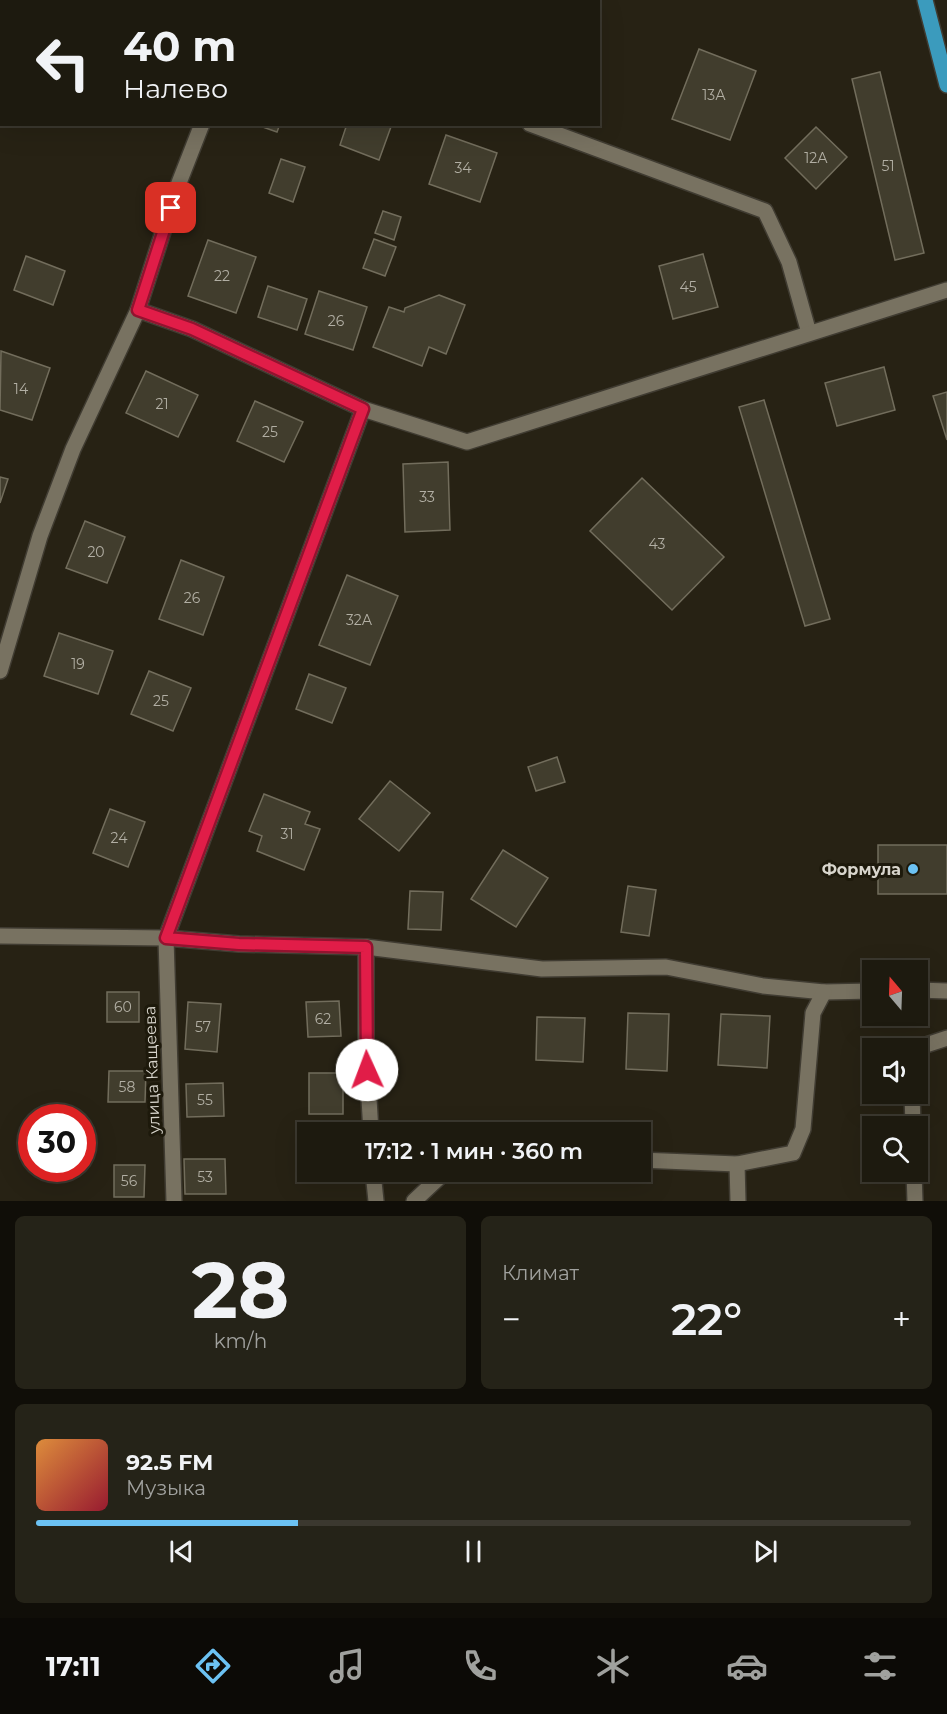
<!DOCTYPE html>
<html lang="ru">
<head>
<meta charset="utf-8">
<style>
	body { margin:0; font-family:Montserrat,sans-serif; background:#252318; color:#f1f3f6; height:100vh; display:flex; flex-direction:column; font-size:22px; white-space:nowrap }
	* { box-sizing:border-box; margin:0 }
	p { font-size:20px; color:#a0a19e }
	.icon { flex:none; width:33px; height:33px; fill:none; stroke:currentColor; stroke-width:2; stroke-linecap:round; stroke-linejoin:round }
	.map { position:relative; height:1201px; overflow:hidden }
	.sheet { display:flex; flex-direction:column; gap:15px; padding:15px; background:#100e08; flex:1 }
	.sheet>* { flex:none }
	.top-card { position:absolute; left:0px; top:0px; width:600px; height:126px; box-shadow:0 6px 24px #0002,0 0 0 2px #3b382f; background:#1d1a0f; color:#f1f3f6; overflow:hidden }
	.needle { width:39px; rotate:341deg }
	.controls { position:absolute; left:862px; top:960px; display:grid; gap:12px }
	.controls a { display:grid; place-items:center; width:66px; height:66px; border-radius:0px; background:#1d1a0f; box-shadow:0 6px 24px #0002,0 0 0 2px #3b382f; font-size:30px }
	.speed { position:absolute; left:18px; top:1104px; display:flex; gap:12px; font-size:30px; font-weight:700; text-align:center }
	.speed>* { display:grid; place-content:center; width:78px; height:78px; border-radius:50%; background:#1d1a0f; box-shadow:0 6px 24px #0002,0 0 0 2px #3b382f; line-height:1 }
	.speed .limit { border:9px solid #d22; background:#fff; color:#111 }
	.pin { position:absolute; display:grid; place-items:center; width:51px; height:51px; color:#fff; margin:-26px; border-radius:12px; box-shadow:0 3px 9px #0006 }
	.me { position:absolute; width:66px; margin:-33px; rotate:358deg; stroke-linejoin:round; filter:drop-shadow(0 0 4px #0008) }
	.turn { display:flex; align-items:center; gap:21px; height:126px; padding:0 24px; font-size:27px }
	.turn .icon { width:78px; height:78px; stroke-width:2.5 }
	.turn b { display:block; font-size:42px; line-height:51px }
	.big { font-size:45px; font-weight:600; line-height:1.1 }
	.sheet .widget { flex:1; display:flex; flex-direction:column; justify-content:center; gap:9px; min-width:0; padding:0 21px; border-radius:9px; background:#252318 }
	.sheet .dial { align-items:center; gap:0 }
	.dial b { font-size:78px; line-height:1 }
	.song { display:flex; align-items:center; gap:18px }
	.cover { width:72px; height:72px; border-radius:9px; background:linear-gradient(135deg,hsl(30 70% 55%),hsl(350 70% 35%)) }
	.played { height:6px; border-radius:3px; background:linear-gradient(90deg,#6cc2f3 30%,#3b382f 30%) }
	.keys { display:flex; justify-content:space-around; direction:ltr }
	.heat { display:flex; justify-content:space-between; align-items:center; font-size:33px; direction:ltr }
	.sheet .tiles { flex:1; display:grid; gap:15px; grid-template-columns:1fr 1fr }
	.widget:last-child { grid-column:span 2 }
	.trip { position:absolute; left:297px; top:1122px; width:354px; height:60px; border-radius:0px; background:#1d1a0f; box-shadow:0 6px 24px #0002,0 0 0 2px #3b382f; font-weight:600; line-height:60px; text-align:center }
	.menu { display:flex; height:96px; justify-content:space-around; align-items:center; background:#0c0a06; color:#a0a19e }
	.menu .icon { width:42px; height:42px }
	.menu .selected { color:#6cc2f3 }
	.menu b { font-size:27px; color:#f1f3f6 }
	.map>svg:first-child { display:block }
	.building { fill:#413d2d; stroke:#726d5c; stroke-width:1.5 }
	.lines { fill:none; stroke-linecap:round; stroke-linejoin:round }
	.minor-casing { stroke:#403c32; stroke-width:18 }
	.major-casing { stroke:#403c32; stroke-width:18 }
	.minor { stroke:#787261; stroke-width:15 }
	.major { stroke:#3b9bbd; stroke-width:15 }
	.route-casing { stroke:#92132f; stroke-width:15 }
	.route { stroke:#e11d48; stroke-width:10 }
	.poi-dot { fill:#6cc2f3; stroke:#1d190b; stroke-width:2 }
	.labels { text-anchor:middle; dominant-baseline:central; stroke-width:6; stroke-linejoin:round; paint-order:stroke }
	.number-label { font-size:14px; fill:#b2afa4 }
	.poi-label { font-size:16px; font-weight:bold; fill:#d8d5cc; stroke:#1d190b; text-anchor:end }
	.street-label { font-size:16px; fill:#d8d5cc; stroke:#1d190b }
</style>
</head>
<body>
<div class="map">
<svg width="947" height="1201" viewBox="0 0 947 1201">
	<rect width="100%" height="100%" fill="#272214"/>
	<g class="building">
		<polygon points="357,0 417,0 356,2"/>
		<polygon points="699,49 756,71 730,140 672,119"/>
		<polygon points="880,72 924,253 895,260 852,79"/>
		<polygon points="254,124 280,124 277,132"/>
		<polygon points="347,124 392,124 379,160 340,145"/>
		<polygon points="816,127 847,157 816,189 785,158"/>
		<polygon points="446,135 497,153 480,202 429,184"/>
		<polygon points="281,159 305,167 293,202 269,193"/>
		<polygon points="383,211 401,217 394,240 375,233"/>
		<polygon points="374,239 396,247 385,276 363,268"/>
		<polygon points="208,240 256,257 236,313 188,296"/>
		<polygon points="703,254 718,307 673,319 659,266"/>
		<polygon points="26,256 65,271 53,305 14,290"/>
		<polygon points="268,286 307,299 297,330 258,317"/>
		<polygon points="319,291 367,307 353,350 305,334"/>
		<polygon points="439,295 465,305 446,354 429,347 422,366 373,347 389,307 404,312 405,308"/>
		<polygon points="1,351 50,368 32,420 0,410"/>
		<polygon points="884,367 895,410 837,426 825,383"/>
		<polygon points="146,371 198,395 178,437 126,413"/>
		<polygon points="947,392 947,440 933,396"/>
		<polygon points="764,400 830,619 805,626 739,407"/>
		<polygon points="255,401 303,422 284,462 237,441"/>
		<polygon points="448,462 450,530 405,532 403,464"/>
		<polygon points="0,477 8,479 0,503"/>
		<polygon points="642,478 724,557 672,610 590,531"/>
		<polygon points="85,521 125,537 107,583 66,568"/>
		<polygon points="181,560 224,577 203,635 159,619"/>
		<polygon points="347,575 398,596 370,665 319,645"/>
		<polygon points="59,633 113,651 98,694 44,676"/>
		<polygon points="149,671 191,688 173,731 131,714"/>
		<polygon points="309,674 346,688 332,723 296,709"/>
		<polygon points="557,757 565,782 536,791 528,767"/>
		<polygon points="390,781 430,813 399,851 359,819"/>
		<polygon points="264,794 310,812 305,824 320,829 304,870 257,851 262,836 249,831"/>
		<polygon points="110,809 145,822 128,867 93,853"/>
		<rect x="878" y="845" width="69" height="49"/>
		<polygon points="503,850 548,878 516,927 471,899"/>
		<polygon points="628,886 656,890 649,936 621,932"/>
		<polygon points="410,891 443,892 441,930 408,929"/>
		<rect x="107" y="992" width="32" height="30"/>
		<polygon points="339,1001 341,1036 308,1037 306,1002"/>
		<polygon points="188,1002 221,1004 217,1052 185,1049"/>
		<polygon points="628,1013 669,1014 667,1071 626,1069"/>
		<polygon points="721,1014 770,1016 767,1068 718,1065"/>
		<polygon points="537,1017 585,1018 583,1062 536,1060"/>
		<polygon points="109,1071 146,1071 145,1102 108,1102"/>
		<rect x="309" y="1073" width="34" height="41"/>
		<polygon points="223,1083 224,1116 187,1117 186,1084"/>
		<polygon points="303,1143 308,1143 308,1172 333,1172 333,1177 303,1177"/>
		<polygon points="184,1159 225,1159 226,1194 185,1194"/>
		<polygon points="114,1165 145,1165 144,1197 114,1197"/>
	</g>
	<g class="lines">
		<defs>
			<g id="minor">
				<polyline points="530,124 765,211 789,262 809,333"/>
				<polyline points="138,310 192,329 363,409 467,442 947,290"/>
				<polyline points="0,671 40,536 73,449 138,310 177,188 202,124"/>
				<polyline points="0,936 166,938 239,944 366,947 542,969 666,967 763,986 824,992 873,991"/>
				<polyline points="366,947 366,1049 371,1132"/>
				<polyline points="918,990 947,991"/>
				<polyline points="917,1048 947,1038"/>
				<polyline points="912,1094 913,1126"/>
				<polyline points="640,1160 737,1164 793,1153 803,1129 813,1013 824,992"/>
				<polyline points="737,1164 738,1201"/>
				<polyline points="373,1172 376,1201"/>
				<polyline points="914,1172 915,1201"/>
				<polyline points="174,1201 166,938 363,409"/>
				<polyline points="414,1201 445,1172"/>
			</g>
			<polyline id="major" points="925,0 947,85"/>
		</defs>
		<use href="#minor" class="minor-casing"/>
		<use href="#major" class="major-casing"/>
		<use href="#minor" class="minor"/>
		<use href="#major" class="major"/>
	</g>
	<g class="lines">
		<defs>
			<polyline id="route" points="171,208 138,310 192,329 363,409 166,938 239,944 366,947 367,1070"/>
		</defs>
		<use href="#route" class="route-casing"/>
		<use href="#route" class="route"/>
	</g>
	<circle class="poi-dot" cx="913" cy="869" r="6"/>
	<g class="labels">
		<g class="number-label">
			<text x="714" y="95">13А</text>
			<text x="816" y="158">12А</text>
			<text x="888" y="166">51</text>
			<text x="463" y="168">34</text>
			<text x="222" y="276">22</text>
			<text x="688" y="287">45</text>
			<text x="336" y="321">26</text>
			<text x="21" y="389">14</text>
			<text x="162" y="404">21</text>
			<text x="270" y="432">25</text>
			<text x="427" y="497">33</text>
			<text x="657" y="544">43</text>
			<text x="96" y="552">20</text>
			<text x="192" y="598">26</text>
			<text x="359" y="620">32А</text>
			<text x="78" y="664">19</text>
			<text x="161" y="701">25</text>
			<text x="287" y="834">31</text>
			<text x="119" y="838">24</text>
			<text x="123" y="1007">60</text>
			<text x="323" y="1019">62</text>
			<text x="203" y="1027">57</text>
			<text x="127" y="1087">58</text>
			<text x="205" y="1100">55</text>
			<text x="205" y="1177">53</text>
			<text x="129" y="1181">56</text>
		</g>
		<g class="poi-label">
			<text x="901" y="869">Формула</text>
		</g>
		<g class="street-label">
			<text transform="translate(152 1070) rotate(-92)">улица Кащеева</text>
		</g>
	</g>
</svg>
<div class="controls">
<a><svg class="needle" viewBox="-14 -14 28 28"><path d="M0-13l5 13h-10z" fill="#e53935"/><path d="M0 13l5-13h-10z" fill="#a0a19e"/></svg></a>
<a><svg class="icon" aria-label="sound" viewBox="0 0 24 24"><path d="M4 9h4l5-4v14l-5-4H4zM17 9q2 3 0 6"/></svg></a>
<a><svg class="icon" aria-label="search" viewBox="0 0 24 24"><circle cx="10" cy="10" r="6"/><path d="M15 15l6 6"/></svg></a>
</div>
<div class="speed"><div class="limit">30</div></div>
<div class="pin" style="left:171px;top:208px;background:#d93025"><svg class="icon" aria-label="arrive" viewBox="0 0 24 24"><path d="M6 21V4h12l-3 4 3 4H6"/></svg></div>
<svg class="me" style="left:367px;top:1070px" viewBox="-20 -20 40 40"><circle r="19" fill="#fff"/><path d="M0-13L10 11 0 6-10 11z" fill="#e11d48"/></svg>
<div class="trip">17:12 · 1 мин · 360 m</div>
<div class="top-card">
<div class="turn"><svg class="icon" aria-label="left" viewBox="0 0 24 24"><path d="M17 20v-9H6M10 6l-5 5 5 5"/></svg><div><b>40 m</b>Налево</div></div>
</div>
</div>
<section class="sheet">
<div class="tiles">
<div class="widget dial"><b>28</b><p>km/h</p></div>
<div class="widget"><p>Климат</p>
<div class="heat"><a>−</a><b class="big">22°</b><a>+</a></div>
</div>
<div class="widget">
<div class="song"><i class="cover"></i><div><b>92.5 FM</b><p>Музыка</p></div></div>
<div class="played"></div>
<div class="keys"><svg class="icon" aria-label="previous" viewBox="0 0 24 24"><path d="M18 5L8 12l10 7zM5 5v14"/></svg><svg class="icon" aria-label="pause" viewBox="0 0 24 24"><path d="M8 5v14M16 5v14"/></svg><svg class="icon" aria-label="next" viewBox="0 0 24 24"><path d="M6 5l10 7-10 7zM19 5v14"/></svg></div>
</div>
</div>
</section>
<nav class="menu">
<b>17:11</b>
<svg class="icon selected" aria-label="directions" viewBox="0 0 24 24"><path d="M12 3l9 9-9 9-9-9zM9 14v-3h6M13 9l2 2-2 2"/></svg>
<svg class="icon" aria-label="music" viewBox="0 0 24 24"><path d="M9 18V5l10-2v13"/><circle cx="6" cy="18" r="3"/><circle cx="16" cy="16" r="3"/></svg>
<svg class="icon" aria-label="phone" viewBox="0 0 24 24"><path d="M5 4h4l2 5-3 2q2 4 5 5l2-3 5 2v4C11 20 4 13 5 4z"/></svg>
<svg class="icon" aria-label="climate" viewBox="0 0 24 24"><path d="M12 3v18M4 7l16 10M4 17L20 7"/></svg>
<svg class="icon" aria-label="car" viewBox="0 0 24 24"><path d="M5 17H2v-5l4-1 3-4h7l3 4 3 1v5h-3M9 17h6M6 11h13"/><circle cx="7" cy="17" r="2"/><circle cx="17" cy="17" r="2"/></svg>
<svg class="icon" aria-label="filters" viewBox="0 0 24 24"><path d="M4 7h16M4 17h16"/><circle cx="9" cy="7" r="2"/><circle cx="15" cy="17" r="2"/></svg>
</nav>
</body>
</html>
